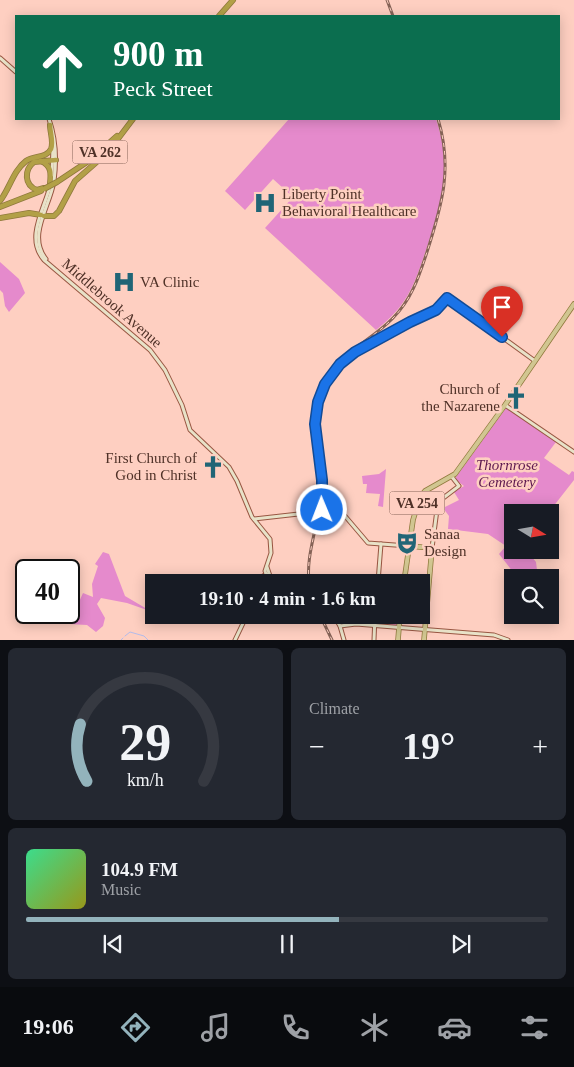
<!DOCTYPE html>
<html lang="en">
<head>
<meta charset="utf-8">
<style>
	body { margin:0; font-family:"Times New Roman",serif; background:#242831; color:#f1f3f6; height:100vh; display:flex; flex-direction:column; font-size:19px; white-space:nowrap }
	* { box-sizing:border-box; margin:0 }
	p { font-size:16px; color:#9ea1a6 }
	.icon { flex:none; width:28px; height:28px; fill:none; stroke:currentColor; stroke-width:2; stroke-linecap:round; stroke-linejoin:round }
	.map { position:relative; height:640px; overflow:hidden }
	.drawer { display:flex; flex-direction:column; gap:8px; padding:8px; background:#0d0f14; flex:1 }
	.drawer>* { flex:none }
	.hud { position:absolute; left:15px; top:15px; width:545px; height:105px; border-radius:0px; box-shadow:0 2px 12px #0003; background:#0b6e4f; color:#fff; overflow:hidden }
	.needle { width:32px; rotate:101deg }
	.controls { position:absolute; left:504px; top:504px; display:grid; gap:10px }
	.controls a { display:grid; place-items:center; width:55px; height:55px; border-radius:0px; background:#171b24; box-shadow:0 2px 12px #0003; font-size:25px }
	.speed { position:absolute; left:15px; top:559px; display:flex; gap:10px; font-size:25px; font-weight:700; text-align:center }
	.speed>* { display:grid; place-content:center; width:65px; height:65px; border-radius:50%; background:#171b24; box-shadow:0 2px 12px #0003; line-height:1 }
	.speed .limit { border:2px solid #111; border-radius:8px; background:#fff; color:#111 }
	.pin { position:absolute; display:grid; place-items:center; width:42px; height:42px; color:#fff; margin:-51px -21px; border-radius:50% 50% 50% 0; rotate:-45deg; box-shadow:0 0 5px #0007 }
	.pin .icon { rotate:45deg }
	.me { position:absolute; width:55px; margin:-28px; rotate:359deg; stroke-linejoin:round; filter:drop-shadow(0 0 4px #0008) }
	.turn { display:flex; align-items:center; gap:18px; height:105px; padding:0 15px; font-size:22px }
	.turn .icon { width:65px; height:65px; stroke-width:2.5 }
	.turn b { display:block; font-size:35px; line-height:42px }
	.big { font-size:38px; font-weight:700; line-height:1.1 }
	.drawer .tile { flex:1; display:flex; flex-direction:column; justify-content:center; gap:8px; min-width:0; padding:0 18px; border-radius:8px; background:#242831 }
	.drawer .dial { align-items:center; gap:0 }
	.dial svg { height:130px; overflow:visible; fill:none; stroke:#363941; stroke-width:7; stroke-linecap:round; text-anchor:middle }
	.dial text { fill:#f1f3f6; stroke:none }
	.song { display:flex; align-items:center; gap:15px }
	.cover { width:60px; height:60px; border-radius:8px; background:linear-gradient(135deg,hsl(150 70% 55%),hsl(60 70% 35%)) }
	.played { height:5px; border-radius:2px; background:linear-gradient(90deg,#93b3bc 60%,#363941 60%) }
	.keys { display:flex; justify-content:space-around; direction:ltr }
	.heat { display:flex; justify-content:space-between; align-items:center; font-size:28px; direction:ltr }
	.drawer .tiles { flex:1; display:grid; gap:8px; grid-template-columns:1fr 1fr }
	.tile:last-child { grid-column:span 2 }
	.trip { position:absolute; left:145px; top:574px; width:285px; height:50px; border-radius:0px; background:#171b24; box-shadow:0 2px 12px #0003; font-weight:700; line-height:50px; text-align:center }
	.tab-bar { display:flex; height:80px; justify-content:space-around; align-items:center; background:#090b0e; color:#9ea1a6 }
	.tab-bar .icon { width:35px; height:35px }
	.tab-bar .current { color:#93b3bc }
	.tab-bar b { font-size:22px; color:#f1f3f6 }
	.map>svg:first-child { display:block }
	.green { fill:#e58acc }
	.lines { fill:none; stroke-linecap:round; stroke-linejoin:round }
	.stream { stroke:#b3bbea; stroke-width:1 }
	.secondary-casing { stroke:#985642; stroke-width:5 }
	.primary-casing { stroke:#8f793c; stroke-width:5.5 }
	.highway-casing { stroke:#8f793c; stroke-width:6 }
	.secondary { stroke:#e8e2c8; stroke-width:3 }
	.primary { stroke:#d1c691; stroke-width:4 }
	.highway { stroke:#b2a047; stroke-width:4.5 }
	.rail-casing { stroke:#866357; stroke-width:3 }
	.rail { stroke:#fecfc1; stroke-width:1; stroke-dasharray:4; stroke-linecap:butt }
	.highway-bridge-casing { stroke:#8f793c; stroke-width:6; stroke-linecap:butt }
	.highway-bridge { stroke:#b2a047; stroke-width:4.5 }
	.route-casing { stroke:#114b97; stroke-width:12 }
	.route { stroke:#1a73e8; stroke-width:9 }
	.labels { text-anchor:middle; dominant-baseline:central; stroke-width:5; stroke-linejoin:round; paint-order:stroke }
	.shield { fill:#fecfc1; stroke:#846055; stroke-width:1 }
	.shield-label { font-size:14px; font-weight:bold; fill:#4f3127 }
	.poi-label { font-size:15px; fill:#4f3127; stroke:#fecfc1; text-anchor:start }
	.street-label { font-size:15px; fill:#4f3127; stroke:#fecfc1 }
	.park-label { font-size:15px; font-style:italic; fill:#5d184f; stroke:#fecfc1 }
</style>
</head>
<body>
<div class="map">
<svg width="574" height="640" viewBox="0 0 574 640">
	<rect width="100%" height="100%" fill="#fecfc1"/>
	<g class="green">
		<path d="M289,119H436C452,166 442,205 426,250C414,286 407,306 376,330L265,228L293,197L273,179L245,210L225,191Z"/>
		<polygon points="0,262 19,279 25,293 9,312 5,306 3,293 0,290"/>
		<polygon points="506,408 556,442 544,458 569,475 572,471 574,472 574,480 549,512 512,512 512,550 526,550 536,562 537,570 527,577 517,577 499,554 506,546 488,534 448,529 449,516 443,508 459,500 454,492 464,486 472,492 456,480 456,477"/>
		<polygon points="386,469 383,507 378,506 380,494 366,493 367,484 363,484 362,476 379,474"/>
		<polygon points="103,552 109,554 125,596 147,609 147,610 127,603 101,598 97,604 105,618 103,626 96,632 87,625 69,624 70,618 62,613 69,612 69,609 74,613 83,593 93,597 92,584 98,566 95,564"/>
		<polygon points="377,615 385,615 382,618 385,620 386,617 399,615 398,626 378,624 385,621 379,619 380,617"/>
	</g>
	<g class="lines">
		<g class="stream">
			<polyline points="125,636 130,632 144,636 148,640"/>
			<polyline points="121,640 123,638"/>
		</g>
		<defs>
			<g id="secondary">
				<polyline points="0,58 16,72"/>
				<polyline points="52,175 53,146"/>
				<path d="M50,186C44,210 25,238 44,260L150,350L165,370L182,405L190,430L229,467L237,481L252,517L270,539L271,553L265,571L269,582"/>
				<path d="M46,259C27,235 50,207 54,181C57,159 56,139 49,119"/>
				<polyline points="505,405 574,452"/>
				<path d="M322,511C326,483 316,455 315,427C312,358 385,336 435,310C440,307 442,300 448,298L535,361"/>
				<polyline points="254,519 334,510 345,516 368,543 408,546"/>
				<polyline points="432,548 438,502 459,486 452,477"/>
				<polyline points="267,567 272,582"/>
				<polyline points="260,582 263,576 267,574"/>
				<polyline points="378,582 381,544"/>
				<polyline points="333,615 340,626 344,640"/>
				<polyline points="340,626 356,624 494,635 508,640"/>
				<polyline points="235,640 247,615"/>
				<polyline points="374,640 375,615"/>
			</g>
			<g id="primary">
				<polyline points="408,546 432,548 424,640"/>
				<polyline points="404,582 413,520 420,497 425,491 455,474 505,405 574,304"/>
				<polyline points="398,640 400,615"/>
			</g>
			<g id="highway">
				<polyline points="219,16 233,0"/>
				<path d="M41,161C52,166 51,174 50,184"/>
				<polyline points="57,182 90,160 117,136"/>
				<path d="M44,188L37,190C24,185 24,170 34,162L56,160"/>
				<path d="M0,201C10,188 13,171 26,161C34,155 46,159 51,149C54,142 50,132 50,125"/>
				<polyline points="0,207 41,191"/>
				<polyline points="44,216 54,216 59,211 75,181 108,152 133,119"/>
				<polyline points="0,218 29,213 41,215"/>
			</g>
		</defs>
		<use href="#secondary" class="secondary-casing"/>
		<use href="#primary" class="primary-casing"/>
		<use href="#highway" class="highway-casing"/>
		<use href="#secondary" class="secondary"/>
		<use href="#primary" class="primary"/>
		<use href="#highway" class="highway"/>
		<defs>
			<g id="rail">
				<polyline points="387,0 393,16"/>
				<path d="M309,582C306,555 317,531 319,504C323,461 302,424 324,382C340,352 371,341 393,318C412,299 419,276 427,252C442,205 453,168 438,119"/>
				<polyline points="320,615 332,640"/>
			</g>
		</defs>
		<use href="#rail" class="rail-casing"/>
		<use href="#rail" class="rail"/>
		<defs>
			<polyline id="highway-bridge" points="44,189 57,182"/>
		</defs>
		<use href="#highway-bridge" class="highway-bridge-casing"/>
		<use href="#highway-bridge" class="highway-bridge"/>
	</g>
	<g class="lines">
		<defs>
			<polyline id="route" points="322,510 322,480 315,424 318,402 325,384 340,364 355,352 410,322 436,310 447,298 502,337"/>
		</defs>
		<use href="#route" class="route-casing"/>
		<use href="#route" class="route"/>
	</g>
	<defs>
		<symbol id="hospital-bare" viewBox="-9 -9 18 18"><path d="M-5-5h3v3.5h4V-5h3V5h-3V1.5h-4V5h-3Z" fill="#206576" stroke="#fecfc1" stroke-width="2.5" paint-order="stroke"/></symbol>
		<symbol id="church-bare" viewBox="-9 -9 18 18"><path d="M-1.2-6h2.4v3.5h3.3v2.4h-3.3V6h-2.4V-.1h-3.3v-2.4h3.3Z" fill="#206576" stroke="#fecfc1" stroke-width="2.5" paint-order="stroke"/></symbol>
		<symbol id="theatre-bare" viewBox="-9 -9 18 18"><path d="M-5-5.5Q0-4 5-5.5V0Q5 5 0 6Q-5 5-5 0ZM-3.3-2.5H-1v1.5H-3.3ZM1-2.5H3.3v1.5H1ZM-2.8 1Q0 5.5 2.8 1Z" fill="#206576" stroke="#fecfc1" stroke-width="2.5" paint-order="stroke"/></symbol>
	</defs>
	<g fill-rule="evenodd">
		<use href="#hospital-bare" x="249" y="187" width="32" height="32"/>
		<use href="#hospital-bare" x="108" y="266" width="32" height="32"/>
		<use href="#church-bare" x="500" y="382" width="32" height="32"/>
		<use href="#church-bare" x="197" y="451" width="32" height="32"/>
		<use href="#theatre-bare" x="391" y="527" width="32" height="32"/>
	</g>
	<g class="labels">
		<g class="shield">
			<rect x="72.5" y="140.5" width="55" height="23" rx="4"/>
			<rect x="389.5" y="491.5" width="55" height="23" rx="4"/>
		</g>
		<g class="shield-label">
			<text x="100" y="152">VA 262</text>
			<text x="417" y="503">VA 254</text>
		</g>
		<g class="poi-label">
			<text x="282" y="194">Liberty Point<tspan x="282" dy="17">Behavioral Healthcare</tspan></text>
			<text x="140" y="282">VA Clinic</text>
			<text x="500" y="389" text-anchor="end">Church of<tspan x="500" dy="17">the Nazarene</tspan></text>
			<text x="197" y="458" text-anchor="end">First Church of<tspan x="197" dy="17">God in Christ</tspan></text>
			<text x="424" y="534">Sanaa<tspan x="424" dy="17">Design</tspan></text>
		</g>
		<g class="street-label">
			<text transform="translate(112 303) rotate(41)">Middlebrook Avenue</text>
		</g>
		<g class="park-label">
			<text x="507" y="465">Thornrose<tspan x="507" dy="17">Cemetery</tspan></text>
		</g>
	</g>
</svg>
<div class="controls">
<a><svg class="needle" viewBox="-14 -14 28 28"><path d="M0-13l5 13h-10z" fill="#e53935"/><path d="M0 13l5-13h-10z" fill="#9ea1a6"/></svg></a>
<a><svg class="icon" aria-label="search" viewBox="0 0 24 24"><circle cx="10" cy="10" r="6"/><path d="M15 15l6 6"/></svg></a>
</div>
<div class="speed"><div class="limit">40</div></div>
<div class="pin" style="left:502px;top:337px;background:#d93025"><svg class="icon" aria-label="arrive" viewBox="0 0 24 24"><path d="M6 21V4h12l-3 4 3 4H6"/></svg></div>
<svg class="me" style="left:322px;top:510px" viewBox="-20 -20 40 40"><circle r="17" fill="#1a73e8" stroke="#fff" stroke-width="3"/><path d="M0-11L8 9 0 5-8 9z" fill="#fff"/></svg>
<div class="trip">19:10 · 4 min · 1.6 km</div>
<div class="hud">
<div class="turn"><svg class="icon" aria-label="ahead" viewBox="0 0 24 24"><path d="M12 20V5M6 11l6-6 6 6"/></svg><div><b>900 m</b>Peck Street</div></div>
</div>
</div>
<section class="drawer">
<div class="tiles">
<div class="tile dial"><svg viewBox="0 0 100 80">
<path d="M14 69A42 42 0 1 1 86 69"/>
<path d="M14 69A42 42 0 0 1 10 34" stroke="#93b3bc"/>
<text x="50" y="56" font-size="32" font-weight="700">29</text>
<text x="50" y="72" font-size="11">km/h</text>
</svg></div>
<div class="tile"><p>Climate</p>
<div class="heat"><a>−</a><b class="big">19°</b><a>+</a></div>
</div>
<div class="tile">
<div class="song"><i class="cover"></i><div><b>104.9 FM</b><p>Music</p></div></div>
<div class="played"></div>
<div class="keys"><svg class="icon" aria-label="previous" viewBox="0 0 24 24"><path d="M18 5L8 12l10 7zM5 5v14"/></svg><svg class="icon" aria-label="pause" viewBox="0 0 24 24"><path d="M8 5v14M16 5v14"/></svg><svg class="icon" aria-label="next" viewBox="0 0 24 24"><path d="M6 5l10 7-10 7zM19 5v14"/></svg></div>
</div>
</div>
</section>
<nav class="tab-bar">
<b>19:06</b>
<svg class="icon current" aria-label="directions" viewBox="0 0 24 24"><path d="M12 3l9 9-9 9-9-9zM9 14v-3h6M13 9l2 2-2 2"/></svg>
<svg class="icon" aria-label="music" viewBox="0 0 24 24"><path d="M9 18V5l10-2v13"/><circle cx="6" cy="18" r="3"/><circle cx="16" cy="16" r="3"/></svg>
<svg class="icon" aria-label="phone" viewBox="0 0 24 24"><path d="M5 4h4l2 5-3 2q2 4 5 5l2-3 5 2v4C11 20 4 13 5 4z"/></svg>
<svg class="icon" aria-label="climate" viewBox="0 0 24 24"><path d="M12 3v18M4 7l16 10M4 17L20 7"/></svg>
<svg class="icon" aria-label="car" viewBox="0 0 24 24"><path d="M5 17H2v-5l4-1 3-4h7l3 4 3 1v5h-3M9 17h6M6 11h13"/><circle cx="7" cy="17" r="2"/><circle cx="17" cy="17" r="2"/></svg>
<svg class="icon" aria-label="filters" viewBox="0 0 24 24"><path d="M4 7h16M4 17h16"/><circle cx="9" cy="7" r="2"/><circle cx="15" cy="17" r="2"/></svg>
</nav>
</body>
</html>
